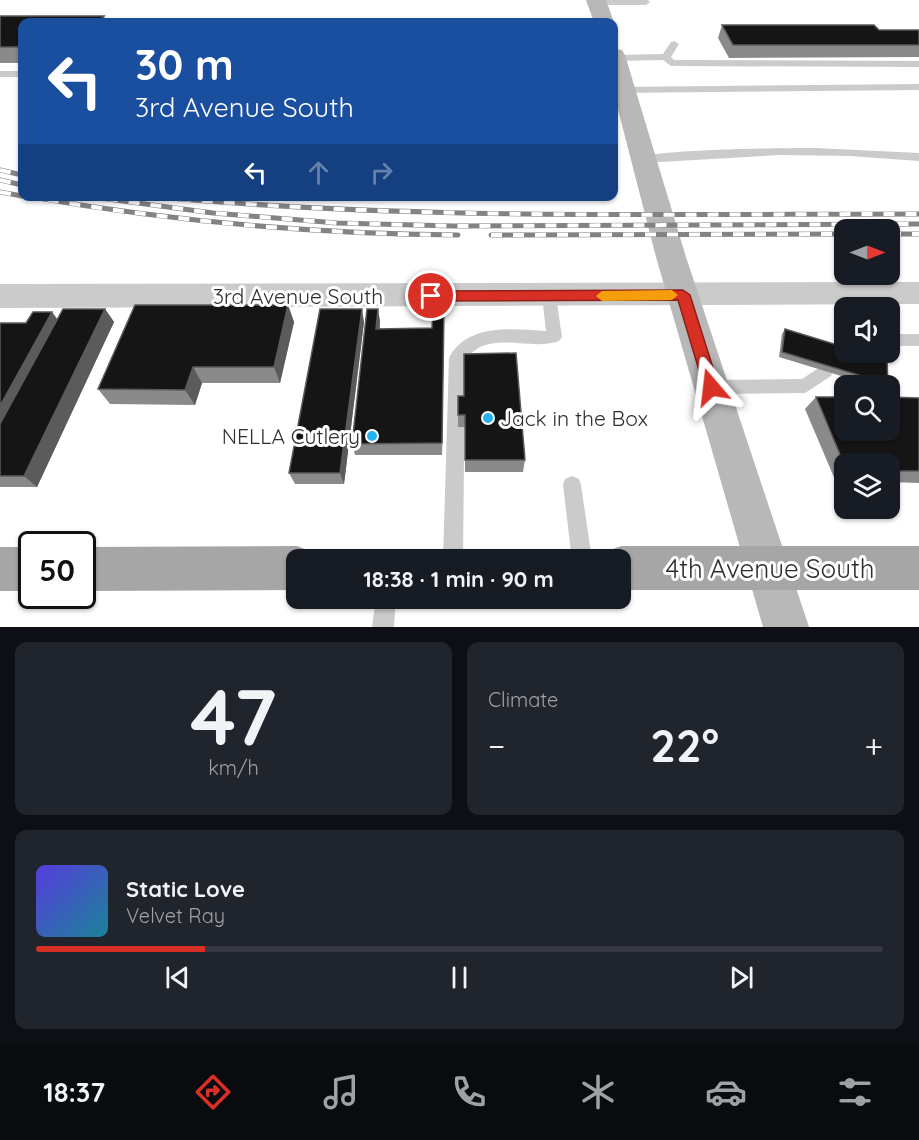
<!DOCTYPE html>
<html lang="en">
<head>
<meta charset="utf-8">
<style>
	body { margin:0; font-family:Quicksand,sans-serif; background:#20242c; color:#f1f3f6; height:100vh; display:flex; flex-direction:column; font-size:22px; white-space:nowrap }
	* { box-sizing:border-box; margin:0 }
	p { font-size:20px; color:#9ea1a6 }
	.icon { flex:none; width:33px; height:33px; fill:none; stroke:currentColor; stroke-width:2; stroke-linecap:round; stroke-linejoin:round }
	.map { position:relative; height:627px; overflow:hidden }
	.drawer { display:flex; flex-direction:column; gap:15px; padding:15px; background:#0d0f14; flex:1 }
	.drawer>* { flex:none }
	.hud { position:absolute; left:18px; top:18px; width:600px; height:183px; border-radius:12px; box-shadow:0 2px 4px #0004; background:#1a4fa0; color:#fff; overflow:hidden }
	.needle { width:39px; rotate:90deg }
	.fabs { position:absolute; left:834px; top:219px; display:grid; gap:12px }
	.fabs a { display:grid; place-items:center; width:66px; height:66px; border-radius:12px; background:#171b24; box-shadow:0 2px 4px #0004; font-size:30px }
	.speed { position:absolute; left:18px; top:531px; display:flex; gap:12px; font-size:30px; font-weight:700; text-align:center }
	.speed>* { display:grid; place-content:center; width:78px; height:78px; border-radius:50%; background:#171b24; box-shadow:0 2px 4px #0004; line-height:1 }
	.speed .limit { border:3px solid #111; border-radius:9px; background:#fff; color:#111 }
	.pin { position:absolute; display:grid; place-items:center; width:51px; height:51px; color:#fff; margin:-26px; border:3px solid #fff; border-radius:50%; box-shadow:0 2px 6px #0007 }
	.me { position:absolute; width:66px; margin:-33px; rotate:343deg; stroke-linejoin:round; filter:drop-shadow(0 0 4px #0008) }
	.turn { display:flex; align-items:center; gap:21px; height:126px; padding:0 18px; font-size:27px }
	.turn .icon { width:78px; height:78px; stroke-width:2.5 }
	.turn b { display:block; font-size:42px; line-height:51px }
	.lanes { display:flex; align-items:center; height:57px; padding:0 18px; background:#0003; justify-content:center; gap:30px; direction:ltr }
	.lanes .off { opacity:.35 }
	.big { font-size:45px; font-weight:800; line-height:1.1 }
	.drawer .tile { flex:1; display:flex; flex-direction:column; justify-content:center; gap:9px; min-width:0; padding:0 21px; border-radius:12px; background:#20242c }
	.drawer .dial { align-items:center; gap:0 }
	.dial b { font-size:78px; line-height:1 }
	.song { display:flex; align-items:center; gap:18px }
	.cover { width:72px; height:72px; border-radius:9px; background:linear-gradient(135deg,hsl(250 70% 55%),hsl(190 70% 35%)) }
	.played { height:6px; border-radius:3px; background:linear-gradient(90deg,#d93025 20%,#363941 20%) }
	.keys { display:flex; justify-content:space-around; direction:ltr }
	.heat { display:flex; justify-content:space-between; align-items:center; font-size:33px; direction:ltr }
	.drawer .tiles { flex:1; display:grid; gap:15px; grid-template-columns:1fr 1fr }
	.tile:last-child { grid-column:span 2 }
	.trip { position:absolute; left:286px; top:549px; width:345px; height:60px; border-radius:12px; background:#171b24; box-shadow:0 2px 4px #0004; font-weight:800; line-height:60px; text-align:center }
	.menu { display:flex; height:96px; justify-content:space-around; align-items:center; background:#090b0e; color:#9ea1a6 }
	.menu .icon { width:42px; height:42px }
	.menu .active { color:#d93025 }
	.menu b { font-size:27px; color:#f1f3f6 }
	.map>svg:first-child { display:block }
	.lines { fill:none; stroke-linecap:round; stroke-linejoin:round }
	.lane { fill:#cbcbcb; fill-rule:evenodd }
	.street { fill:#cbcbcb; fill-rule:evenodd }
	.secondary { fill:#b8b8b8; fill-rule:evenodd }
	.primary { fill:#a6a6a6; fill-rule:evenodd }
	.rail-casing { stroke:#838383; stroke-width:5 }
	.rail { stroke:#fff; stroke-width:4; stroke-dasharray:11; stroke-linecap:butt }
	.wall { fill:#8a8a8a }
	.shaded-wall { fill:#5b5b5b }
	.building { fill:#151515; stroke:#5b5b5b; stroke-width:1.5 }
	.route { fill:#d93025; stroke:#8d1f18; stroke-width:1.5 }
	.slow { fill:#f59e0b }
	.poi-dot { fill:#24b2f1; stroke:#fff; stroke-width:2 }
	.labels { text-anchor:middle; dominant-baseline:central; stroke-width:6; stroke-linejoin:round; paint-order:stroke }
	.street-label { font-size:21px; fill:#2e2e2e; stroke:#fff }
	.poi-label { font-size:21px; fill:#2e2e2e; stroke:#fff; text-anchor:start }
	.near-street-label { font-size:26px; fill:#2e2e2e; stroke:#fff }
</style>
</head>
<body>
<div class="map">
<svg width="919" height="627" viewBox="0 0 919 627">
	<rect width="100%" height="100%" fill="#fff"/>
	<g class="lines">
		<g class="lane">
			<polygon points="594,0 648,0 650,2 646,5 597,5 594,4"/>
			<polygon points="674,41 679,44 671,57 674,60 919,61 919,67 671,66 663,60 614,61 614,55 663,54 671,42"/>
			<rect x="0" y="71" width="22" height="6"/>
			<polygon points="919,84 919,90 614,93 614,87"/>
			<path d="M816,148L919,153V161L850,156L781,155L643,163L637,159C648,149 791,148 816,148Z"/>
			<path d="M549,291L556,296L562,337L559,341C528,352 489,328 465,360L463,560H443L449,358C467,323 513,329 546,331L542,296Z"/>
			<rect x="890" y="334" width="29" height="12"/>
			<polygon points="825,364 831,366 833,371 831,376 805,393 711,394 705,392 703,387 705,382 711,380 802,379"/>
			<polygon points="572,476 579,479 581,485 592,560 572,560 563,485 565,479"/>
			<polygon points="376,598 396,598 394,627 372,627"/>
		</g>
		<polygon class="street" points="919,282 919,304 0,308 0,284"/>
		<g class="secondary">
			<polygon points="586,0 606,0 614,22 614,23 594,22"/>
			<polygon points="614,49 622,50 625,55 686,257 809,627 763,627 656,257 614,94"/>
		</g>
		<g class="primary">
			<polygon points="297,546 313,552 316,560 297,560 297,590 82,591 82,547"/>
			<polygon points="621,546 919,546 919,590 621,590 621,560 602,560 605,552"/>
			<rect x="0" y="547" width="32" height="44"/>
		</g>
		<defs>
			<g id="rail">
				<polyline points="0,170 22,175"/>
				<polyline points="0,180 22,185"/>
				<polyline points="0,192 22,196"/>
				<path d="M26,196C169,221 312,234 458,235"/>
				<polyline points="85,196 213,213 337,223 454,226 919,224"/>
				<path d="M158,197C411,220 665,214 919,214"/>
				<polyline points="890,234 919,234"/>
				<polyline points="491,235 844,234"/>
			</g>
		</defs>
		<use href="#rail" class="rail-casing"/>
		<use href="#rail" class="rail"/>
	</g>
	<g class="wall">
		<polygon points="0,16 22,22 22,63 0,63"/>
		<polygon points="722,25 879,30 919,30 919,57 729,58 718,38"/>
		<polygon points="288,305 294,322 280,383 202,383 195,405 110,404 98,389"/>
		<polygon points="105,309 114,322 37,487 0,487 0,323 26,323 52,312 57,319"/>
		<polygon points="378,309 380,322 380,329 432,328 444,321 442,455 355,455 352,444"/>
		<polygon points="364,322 344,484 295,484 289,473"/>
		<polygon points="785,329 888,384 886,386 874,386 779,357 782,334"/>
		<polygon points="458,396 464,396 525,460 523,472 465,472 465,427 458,427"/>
		<polygon points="816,397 919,398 919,483 890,482 890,464 844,464 844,482 836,482 805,409"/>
	</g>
	<g class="shaded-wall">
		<polygon points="104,16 106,22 98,22"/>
		<polygon points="288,305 294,322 280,383 274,367"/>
		<polygon points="444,308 444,321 442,455 442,443"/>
		<polygon points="105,309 114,322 37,487 24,476"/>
		<polygon points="362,309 364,322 344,484 340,473"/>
		<polygon points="378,309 380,322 378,342 376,329"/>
		<polygon points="52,312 62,326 0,443 0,406"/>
		<polygon points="193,367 202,383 195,405 185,390"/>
	</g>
	<g class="building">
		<polygon points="0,16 104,16 98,22 22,22 22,47 0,47"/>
		<polygon points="722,25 874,25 879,30 919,30 919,45 733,45"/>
		<polygon points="135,305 288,305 274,367 193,367 185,390 98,389"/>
		<polygon points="433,308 444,308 442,443 352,444 367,309 378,309 376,329 432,328"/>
		<polygon points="63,309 105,309 24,476 0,476 0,424"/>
		<polygon points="320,309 362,309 340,473 289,473"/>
		<polygon points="33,312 52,312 0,406 0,323 26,323"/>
		<polygon points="785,329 844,347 844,352 865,352 887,359 888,384 782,352"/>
		<polygon points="516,353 525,460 465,460 465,415 458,415 458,396 464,396 464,354"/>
		<polygon points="816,397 844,397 844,430 890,430 890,397 919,398 919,471 890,471 890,464 844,464"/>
	</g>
	<polygon class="route" points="683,290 690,295 719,387 711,393 704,387 678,300 431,301 425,296 431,291"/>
	<polygon class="slow" points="672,290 678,295 672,300 602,301 596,296 602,291"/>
	<g class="poi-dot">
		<circle cx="488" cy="418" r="6"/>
		<circle cx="372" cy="436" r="6"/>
	</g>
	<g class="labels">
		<g class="street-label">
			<text x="298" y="296">3rd Avenue South</text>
		</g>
		<g class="poi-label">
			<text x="500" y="418">Jack in the Box</text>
			<text x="360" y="436" text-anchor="end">NELLA Cutlery</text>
		</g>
		<g class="near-street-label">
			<text x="770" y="568">4th Avenue South</text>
		</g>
	</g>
</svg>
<div class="fabs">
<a><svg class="needle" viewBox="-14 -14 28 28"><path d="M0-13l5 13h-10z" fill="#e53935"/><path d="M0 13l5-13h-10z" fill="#9ea1a6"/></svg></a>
<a><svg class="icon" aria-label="sound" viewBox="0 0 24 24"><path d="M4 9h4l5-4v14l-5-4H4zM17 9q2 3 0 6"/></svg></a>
<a><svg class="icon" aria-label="search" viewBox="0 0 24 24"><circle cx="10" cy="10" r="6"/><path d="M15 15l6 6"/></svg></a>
<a><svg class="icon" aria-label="layers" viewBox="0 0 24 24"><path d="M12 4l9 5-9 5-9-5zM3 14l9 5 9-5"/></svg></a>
</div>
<div class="speed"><div class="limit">50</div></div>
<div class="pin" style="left:431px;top:296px;background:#d93025"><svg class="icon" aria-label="arrive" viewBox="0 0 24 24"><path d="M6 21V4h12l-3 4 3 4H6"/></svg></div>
<svg class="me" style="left:711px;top:387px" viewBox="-20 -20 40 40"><path d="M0-17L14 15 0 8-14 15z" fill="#d93025" stroke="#fff" stroke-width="4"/></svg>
<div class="trip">18:38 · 1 min · 90 m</div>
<div class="hud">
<div class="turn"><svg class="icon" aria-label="left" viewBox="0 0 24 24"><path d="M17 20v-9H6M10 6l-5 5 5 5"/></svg><div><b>30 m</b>3rd Avenue South</div></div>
<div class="lanes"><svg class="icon" aria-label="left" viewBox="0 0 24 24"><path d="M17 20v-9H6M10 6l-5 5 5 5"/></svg><svg class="icon off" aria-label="ahead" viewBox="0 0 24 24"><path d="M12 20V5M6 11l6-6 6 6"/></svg><svg class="icon off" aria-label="right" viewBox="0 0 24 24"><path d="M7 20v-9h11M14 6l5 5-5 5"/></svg></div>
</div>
</div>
<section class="drawer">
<div class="tiles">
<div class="tile dial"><b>47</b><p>km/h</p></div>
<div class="tile"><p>Climate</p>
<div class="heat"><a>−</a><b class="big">22°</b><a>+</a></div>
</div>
<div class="tile">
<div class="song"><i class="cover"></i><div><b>Static Love</b><p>Velvet Ray</p></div></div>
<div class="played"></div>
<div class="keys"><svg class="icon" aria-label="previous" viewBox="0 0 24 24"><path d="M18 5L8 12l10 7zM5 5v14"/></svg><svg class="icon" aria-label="pause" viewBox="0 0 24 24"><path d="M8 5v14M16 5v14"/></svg><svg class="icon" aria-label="next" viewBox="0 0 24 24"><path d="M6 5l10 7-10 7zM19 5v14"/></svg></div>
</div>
</div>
</section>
<nav class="menu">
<b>18:37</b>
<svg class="icon active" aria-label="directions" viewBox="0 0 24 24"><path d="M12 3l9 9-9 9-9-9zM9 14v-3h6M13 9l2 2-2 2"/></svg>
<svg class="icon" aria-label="music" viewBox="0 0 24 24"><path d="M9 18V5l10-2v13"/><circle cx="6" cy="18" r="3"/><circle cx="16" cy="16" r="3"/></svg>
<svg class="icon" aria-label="phone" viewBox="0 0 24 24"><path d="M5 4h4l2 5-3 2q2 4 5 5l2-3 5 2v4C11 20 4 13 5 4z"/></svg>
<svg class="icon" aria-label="climate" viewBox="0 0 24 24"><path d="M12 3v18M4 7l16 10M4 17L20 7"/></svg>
<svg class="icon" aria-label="car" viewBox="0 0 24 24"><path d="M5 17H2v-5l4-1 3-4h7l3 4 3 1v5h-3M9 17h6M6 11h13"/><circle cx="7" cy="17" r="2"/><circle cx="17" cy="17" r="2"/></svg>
<svg class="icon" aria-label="filters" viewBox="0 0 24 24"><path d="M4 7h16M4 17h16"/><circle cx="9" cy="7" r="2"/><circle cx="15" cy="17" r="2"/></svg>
</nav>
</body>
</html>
